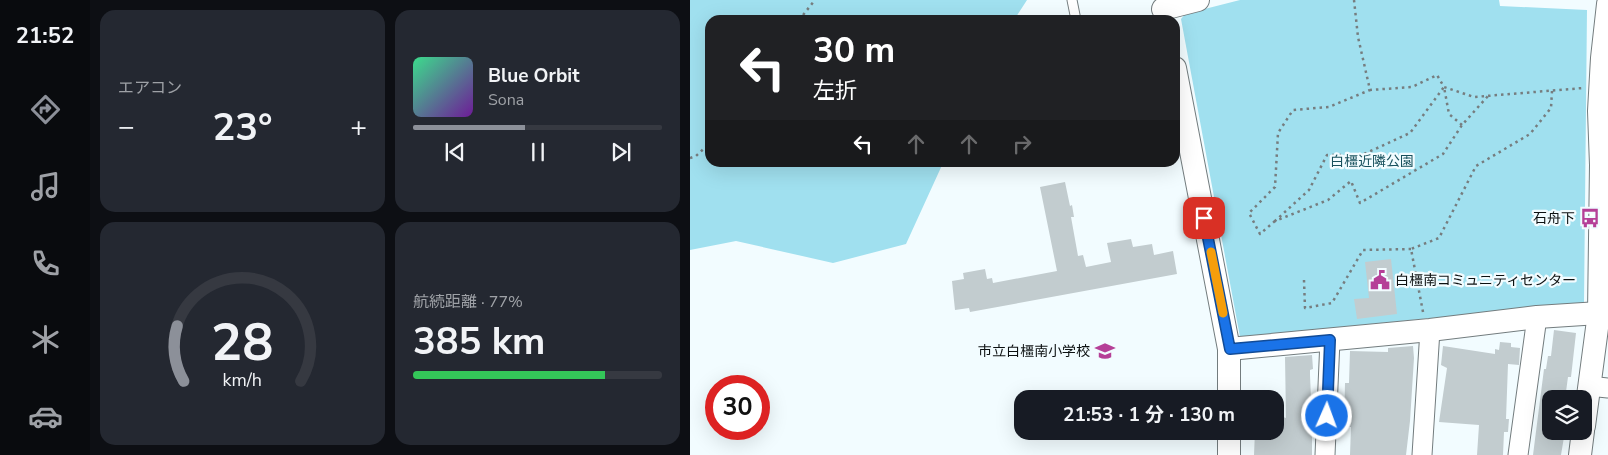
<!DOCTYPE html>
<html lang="ja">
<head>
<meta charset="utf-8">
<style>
	body { margin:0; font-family:"Nunito Sans","Noto Sans JP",sans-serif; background:#242831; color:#f1f3f6; height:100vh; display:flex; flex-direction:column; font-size:19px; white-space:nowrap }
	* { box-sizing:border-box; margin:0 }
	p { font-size:16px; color:#9ea1a6 }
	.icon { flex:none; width:28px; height:28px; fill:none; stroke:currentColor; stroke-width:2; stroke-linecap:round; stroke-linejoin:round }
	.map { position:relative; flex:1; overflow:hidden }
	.drawer { display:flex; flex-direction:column; gap:10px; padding:10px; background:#0d0f14; width:600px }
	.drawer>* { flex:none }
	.guide { position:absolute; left:15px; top:15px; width:475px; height:152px; border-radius:15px; box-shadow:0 5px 20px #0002; background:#202124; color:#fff; overflow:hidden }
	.controls { position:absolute; left:852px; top:390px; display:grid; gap:10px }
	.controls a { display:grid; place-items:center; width:50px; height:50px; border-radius:10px; background:#171b24; box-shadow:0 5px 20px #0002; font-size:25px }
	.speed { position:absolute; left:15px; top:375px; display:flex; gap:10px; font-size:25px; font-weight:700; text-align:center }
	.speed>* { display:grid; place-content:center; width:65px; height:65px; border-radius:50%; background:#171b24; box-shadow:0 5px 20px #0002; line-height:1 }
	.speed .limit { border:8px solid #d22; background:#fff; color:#111 }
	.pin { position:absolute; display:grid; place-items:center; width:42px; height:42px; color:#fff; margin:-21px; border-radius:10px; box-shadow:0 2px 8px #0006 }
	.me { position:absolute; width:55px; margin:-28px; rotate:2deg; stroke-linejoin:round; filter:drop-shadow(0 0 4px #0008) }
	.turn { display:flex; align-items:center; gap:18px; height:105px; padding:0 25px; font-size:22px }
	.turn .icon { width:65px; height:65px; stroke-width:2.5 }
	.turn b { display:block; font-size:35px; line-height:42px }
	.lanes { display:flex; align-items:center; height:48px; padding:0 25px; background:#0003; justify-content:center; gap:25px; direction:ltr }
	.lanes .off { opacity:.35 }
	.big { font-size:38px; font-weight:700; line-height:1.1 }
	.drawer .tile { flex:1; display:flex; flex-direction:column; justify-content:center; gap:8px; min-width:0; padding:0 18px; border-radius:15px; background:#242831 }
	.drawer .dial { align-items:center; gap:0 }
	.dial svg { height:130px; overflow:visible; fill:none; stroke:#363941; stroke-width:7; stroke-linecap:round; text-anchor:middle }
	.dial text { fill:#f1f3f6; stroke:none }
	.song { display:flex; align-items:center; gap:15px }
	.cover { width:60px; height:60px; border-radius:8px; background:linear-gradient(135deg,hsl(150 70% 55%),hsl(280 70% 35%)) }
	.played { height:5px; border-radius:2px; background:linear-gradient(90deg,#8c9099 45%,#363941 45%) }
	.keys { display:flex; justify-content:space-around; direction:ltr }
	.heat { display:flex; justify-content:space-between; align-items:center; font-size:28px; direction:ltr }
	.charge { height:8px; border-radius:4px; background:linear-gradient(90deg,#34c759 77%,#363941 0) }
	.drawer .tiles { flex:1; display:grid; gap:10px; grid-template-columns:repeat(2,1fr) }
	.trip { position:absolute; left:324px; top:390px; width:270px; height:50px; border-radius:15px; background:#171b24; box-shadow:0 5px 20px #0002; font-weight:700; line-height:50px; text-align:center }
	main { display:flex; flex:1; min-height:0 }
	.dock { display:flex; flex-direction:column; width:90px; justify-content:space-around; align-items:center; background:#090b0e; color:#9ea1a6 }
	.dock .icon { width:35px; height:35px }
	.dock .selected { color:#8c9099 }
	.dock b { font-size:22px; color:#f1f3f6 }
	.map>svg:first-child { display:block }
	.green { fill:#a0e0ef }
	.building { fill:#c2cccf }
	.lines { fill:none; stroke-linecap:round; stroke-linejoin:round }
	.service-casing { stroke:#737c7e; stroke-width:11 }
	.minor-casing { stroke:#737c7e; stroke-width:21 }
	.tertiary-casing { stroke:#737c7e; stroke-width:24 }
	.path { stroke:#767d7f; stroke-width:2.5; stroke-dasharray:2.5 4; stroke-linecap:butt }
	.service { stroke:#fff; stroke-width:9 }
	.minor { stroke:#fff; stroke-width:19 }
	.tertiary { stroke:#fff; stroke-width:22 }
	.route-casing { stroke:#114b97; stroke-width:12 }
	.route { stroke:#1a73e8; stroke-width:9 }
	.slow { stroke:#f59e0b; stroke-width:9 }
	.labels { text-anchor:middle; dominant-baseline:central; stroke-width:4.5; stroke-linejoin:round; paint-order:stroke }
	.park-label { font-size:14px; fill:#18515d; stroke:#f2fcff }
	.poi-label { font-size:14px; fill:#0c1011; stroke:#f2fcff; text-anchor:end }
</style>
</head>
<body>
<main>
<nav class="dock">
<b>21:52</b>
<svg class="icon selected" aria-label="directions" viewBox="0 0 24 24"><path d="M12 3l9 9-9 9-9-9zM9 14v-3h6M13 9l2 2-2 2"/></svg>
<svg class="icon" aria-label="music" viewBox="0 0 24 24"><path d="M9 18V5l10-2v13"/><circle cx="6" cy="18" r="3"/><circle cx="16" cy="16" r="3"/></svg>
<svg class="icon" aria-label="phone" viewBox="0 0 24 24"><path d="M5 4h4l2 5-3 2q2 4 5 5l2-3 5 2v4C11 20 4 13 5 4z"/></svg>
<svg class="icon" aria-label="climate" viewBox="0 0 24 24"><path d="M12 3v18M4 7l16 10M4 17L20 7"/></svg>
<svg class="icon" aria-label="car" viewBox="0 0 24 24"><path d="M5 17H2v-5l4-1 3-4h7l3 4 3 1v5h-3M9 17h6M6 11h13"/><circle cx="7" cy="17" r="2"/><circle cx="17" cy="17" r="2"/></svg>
</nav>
<section class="drawer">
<div class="tiles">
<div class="tile"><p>エアコン</p>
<div class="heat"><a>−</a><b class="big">23°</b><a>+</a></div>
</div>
<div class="tile">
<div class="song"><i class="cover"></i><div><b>Blue Orbit</b><p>Sona</p></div></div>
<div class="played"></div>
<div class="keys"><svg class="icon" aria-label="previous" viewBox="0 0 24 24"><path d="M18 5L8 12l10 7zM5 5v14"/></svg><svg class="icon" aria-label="pause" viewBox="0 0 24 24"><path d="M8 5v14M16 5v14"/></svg><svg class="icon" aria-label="next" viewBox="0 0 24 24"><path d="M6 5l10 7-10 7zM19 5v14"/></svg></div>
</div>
<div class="tile dial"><svg viewBox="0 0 100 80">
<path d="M14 69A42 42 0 1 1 86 69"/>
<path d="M14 69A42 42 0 0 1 10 35" stroke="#8c9099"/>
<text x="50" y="56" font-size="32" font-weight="700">28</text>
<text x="50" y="72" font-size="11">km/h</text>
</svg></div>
<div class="tile"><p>航続距離 · 77%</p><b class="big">385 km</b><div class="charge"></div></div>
</div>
</section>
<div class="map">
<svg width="918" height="455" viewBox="0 0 918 455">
	<rect width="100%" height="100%" fill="#f2fcff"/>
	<g class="green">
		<polygon points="0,0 337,0 324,20 20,20 20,162 253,163 216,244 143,263 46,241 0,250"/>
		<polygon points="550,0 809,0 810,6 897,10 894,303 550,337 491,19 495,14"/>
	</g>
	<g class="building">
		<polygon points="375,182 380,206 382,205 384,217 381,217 388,256 393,255 396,267 421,262 417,243 441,239 443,247 462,244 464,255 483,251 487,274 280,312 279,308 265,310 262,281 274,279 273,273 295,269 297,279 302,278 303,283 367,271 350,187"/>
		<polygon points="701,259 707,314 667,319 664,299 679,298 675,262"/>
		<polygon points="864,330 886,333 881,377 878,377 875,399 861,399 861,431 875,431 871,455 843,455 854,369 856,369 858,356 861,356"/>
		<polygon points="810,342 821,343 821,347 830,348 829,365 818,364 816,419 819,419 818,432 814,432 813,455 787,455 789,425 749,422 757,368 751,365 753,346 805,354 805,349 809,350"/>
		<polygon points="723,346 724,358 720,421 716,455 660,455 661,427 654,427 655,383 659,383 660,351 698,352 698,348"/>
		<polygon points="622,355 623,369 620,370 620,375 622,422 622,455 564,455 565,431 592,431 593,417 596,418 595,357"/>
	</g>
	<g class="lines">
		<defs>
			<polyline id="service" points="382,0 386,20"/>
			<g id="minor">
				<polyline points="899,386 918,388"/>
				<polyline points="635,455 640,340"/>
				<polyline points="732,455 740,330"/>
				<polyline points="828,455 847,317"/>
			</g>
			<g id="tertiary">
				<polyline points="473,9 508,0"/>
				<polyline points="485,68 539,349 539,399"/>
				<polyline points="539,349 740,330 847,317 909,313 918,313"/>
				<polyline points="894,426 909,313 911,165 909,111 912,58 918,4"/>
				<polyline points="539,455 539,431"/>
				<polyline points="890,455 893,431"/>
			</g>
		</defs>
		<use href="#service" class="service-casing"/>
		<use href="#minor" class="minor-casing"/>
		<use href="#tertiary" class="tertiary-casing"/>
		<g class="path">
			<polyline points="664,0 668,37 680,90 722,87 747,75 754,87 784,97 893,88"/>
			<polyline points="109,20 125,0"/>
			<polyline points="772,125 759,114 754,87 720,133 672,155 637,155 619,190 585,221 638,200 661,181 670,203 753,154 772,125 798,96"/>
			<polyline points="0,158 6,156 20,143"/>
			<polyline points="585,221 570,234 559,213 585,187 588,133 603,110 639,107 680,90"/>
			<polyline points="614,280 615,308 642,303 673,250 721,249"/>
			<polyline points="733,312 721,249 749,238 786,166 840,134 861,108 862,91"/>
		</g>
		<use href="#service" class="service"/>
		<use href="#minor" class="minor"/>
		<use href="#tertiary" class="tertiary"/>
	</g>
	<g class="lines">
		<defs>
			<polyline id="route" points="514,218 540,349 640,340 637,416"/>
		</defs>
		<use href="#route" class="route-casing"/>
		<use href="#route" class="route"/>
		<polyline class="slow" points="521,252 533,313"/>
	</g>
	<defs>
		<symbol id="bus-bare" viewBox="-9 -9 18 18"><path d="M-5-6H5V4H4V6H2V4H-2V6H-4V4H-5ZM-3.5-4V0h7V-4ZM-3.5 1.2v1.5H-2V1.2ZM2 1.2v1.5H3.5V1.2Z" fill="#b53f97" stroke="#f2fcff" stroke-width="2.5" paint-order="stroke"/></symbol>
		<symbol id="civic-bare" viewBox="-9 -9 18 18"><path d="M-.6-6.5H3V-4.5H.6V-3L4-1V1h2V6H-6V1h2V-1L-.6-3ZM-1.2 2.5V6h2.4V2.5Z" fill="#b53f97" stroke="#f2fcff" stroke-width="2.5" paint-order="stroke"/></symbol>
		<symbol id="school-bare" viewBox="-9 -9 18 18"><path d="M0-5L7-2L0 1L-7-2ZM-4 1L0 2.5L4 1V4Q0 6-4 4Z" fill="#b53f97" stroke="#f2fcff" stroke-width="2.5" paint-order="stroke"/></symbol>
	</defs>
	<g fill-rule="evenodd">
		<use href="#bus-bare" x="886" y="204" width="28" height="28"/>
		<use href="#civic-bare" x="676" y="266" width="28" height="28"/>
		<use href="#school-bare" x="401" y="337" width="28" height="28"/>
	</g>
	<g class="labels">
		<g class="park-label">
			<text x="682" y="161">白橿近隣公園</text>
		</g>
		<g class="poi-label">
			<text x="885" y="218">石舟下</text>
			<text x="705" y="280" text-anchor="start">白橿南コミュニティセンター</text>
			<text x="400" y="351">市立白橿南小学校</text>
		</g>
	</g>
</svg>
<div class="controls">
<a><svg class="icon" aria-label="layers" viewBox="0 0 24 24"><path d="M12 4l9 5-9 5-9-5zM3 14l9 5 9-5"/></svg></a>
</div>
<div class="speed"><div class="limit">30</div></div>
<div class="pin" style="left:514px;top:218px;background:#d93025"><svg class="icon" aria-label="arrive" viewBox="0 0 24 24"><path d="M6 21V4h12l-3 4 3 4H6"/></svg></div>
<svg class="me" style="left:637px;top:416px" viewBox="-20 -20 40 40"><circle r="17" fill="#1a73e8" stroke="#fff" stroke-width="3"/><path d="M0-11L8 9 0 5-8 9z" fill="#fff"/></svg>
<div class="trip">21:53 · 1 分 · 130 m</div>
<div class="guide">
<div class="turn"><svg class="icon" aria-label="left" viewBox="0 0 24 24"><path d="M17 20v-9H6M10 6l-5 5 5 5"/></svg><div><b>30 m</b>左折</div></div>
<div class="lanes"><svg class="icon" aria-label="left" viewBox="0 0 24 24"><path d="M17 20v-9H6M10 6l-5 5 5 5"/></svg><svg class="icon off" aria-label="ahead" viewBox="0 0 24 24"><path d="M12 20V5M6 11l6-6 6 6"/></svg><svg class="icon off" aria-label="ahead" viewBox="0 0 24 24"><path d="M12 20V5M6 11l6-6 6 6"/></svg><svg class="icon off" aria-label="right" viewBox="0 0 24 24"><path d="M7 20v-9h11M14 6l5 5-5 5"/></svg></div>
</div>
</div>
</main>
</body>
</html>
